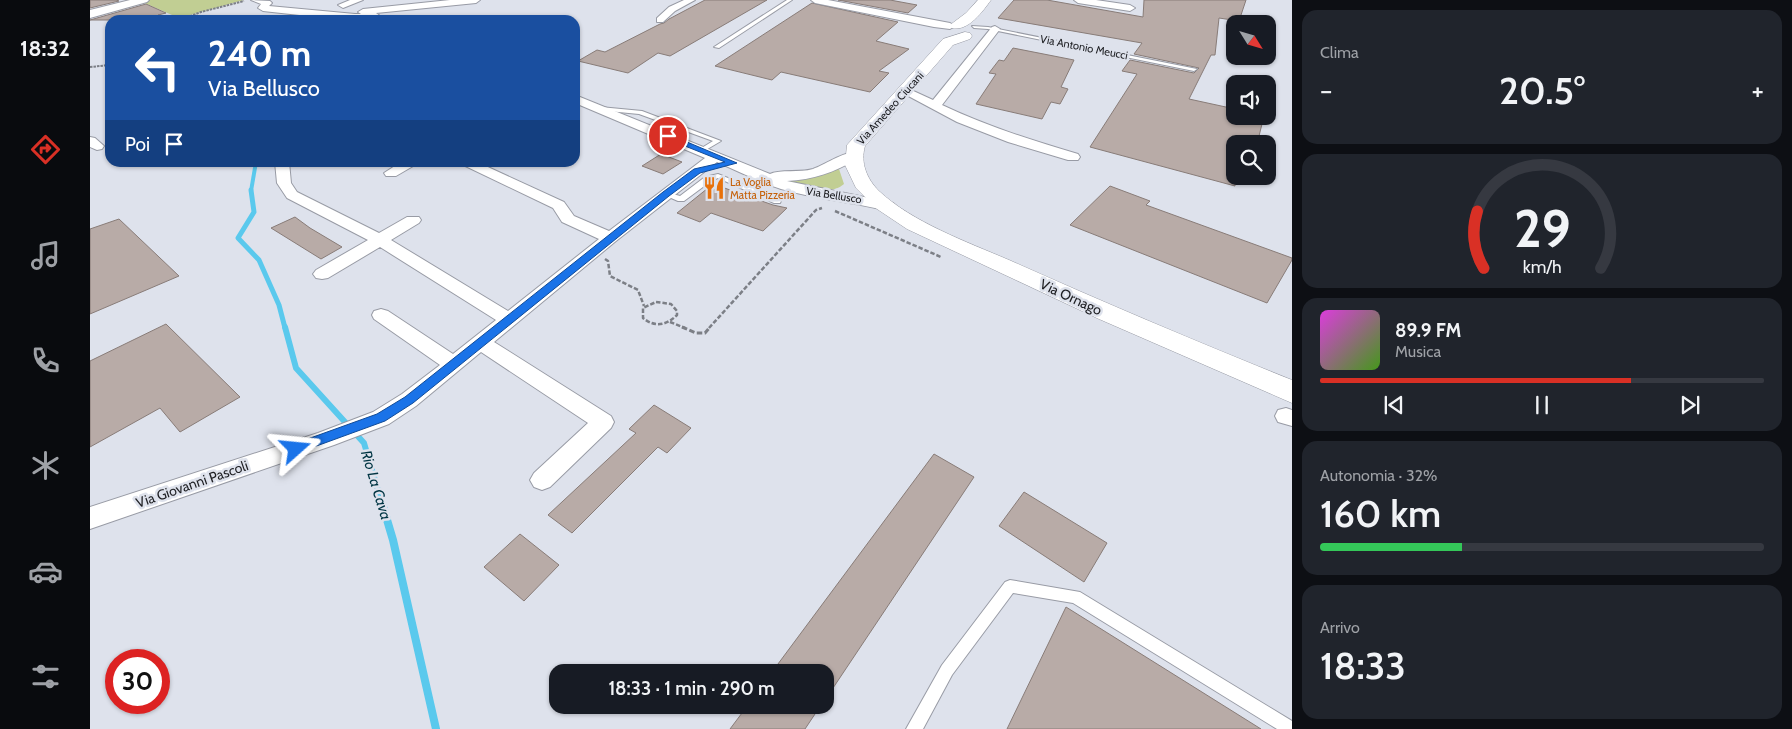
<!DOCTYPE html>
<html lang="it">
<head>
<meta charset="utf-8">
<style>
	body { margin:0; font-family:Cabin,sans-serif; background:#20242c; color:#f1f3f6; height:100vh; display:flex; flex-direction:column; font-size:19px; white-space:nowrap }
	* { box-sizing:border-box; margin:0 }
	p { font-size:16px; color:#9ea1a6 }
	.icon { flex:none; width:28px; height:28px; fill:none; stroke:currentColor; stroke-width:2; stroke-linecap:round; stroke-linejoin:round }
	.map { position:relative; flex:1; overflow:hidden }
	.panel { display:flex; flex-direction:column; gap:10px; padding:10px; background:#0d0f14; width:500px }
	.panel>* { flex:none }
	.hud { position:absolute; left:15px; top:15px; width:475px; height:152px; border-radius:15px; box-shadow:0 1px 4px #0004; background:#1a4fa0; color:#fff; overflow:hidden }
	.needle { width:32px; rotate:127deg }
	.buttons { position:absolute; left:1136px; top:15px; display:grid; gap:10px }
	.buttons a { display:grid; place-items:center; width:50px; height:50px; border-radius:10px; background:#171b24; box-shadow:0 1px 4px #0004; font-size:25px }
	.speed { position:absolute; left:15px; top:649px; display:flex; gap:10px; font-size:25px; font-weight:700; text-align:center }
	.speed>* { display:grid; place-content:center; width:65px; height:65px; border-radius:50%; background:#171b24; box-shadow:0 1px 4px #0004; line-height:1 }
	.speed .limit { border:8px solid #d22; background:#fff; color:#111 }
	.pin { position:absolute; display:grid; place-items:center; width:42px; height:42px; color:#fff; margin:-21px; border:2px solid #fff; border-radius:50%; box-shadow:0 1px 5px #0007 }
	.me { position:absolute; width:55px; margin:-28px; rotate:72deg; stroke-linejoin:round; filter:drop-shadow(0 0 4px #0008) }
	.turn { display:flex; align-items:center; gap:18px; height:105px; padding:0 20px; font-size:22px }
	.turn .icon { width:65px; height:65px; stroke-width:2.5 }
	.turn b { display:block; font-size:35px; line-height:42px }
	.then { display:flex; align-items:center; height:48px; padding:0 20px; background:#0003; gap:10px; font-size:19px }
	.big { font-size:38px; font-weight:600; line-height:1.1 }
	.panel .widget { flex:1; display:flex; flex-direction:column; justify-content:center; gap:8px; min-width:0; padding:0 18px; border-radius:15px; background:#20242c }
	.panel .dial { align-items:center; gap:0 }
	.dial svg { height:130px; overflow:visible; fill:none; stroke:#363941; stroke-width:7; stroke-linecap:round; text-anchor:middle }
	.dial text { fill:#f1f3f6; stroke:none }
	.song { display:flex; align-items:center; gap:15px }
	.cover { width:60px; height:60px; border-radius:8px; background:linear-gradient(135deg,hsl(300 70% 55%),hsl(100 70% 35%)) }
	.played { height:5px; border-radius:2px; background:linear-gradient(90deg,#d93025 70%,#363941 70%) }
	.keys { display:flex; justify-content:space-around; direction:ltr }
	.heat { display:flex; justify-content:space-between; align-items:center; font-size:28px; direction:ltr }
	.charge { height:8px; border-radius:4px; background:linear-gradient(90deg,#34c759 32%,#363941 0) }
	.trip { position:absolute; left:459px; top:664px; width:285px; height:50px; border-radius:15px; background:#171b24; box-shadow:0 1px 4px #0004; font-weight:600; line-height:50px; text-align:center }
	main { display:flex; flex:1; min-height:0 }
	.dock { display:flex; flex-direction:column; width:90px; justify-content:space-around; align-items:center; background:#090b0e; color:#9ea1a6 }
	.dock .icon { width:35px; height:35px }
	.dock .current { color:#d93025 }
	.dock b { font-size:22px; color:#f1f3f6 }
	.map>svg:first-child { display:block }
	.green { fill:#c1ce93 }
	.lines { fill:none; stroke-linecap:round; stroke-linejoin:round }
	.stream-far3 { stroke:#5ac9ed; stroke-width:4 }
	.stream-far2 { stroke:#5ac9ed; stroke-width:5 }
	.stream-far1 { stroke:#5ac9ed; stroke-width:6 }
	.stream { stroke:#5ac9ed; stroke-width:8 }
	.building { fill:#b8aba7; stroke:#887c78 }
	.service-casing { stroke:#989ba5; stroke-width:2 }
	.minor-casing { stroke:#989ba5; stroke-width:2 }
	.tertiary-casing { stroke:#989ba5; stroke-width:2 }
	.secondary-casing { stroke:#989ba5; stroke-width:1 }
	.path-far2 { stroke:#7c7f86; stroke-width:2; stroke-dasharray:2.5 1; stroke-linecap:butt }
	.path-far1 { stroke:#7c7f86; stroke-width:2.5; stroke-dasharray:4.5 2; stroke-linecap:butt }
	.path { stroke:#7c7f86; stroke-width:3; stroke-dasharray:5.5 2.5; stroke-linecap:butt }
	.service { fill:#fff; fill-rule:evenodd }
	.minor { fill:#fff; fill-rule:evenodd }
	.tertiary { fill:#fff; fill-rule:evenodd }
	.secondary { fill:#fff; fill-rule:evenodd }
	.route { fill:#1a73e8; stroke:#114b97 }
	.labels { text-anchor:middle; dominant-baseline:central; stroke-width:5; stroke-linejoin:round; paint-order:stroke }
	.far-street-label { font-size:11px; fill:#1d1e22; stroke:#dee2ec }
	.far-food-label { font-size:11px; fill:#c56008; stroke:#dee2ec; text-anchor:start }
	.street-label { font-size:14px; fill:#1d1e22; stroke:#dee2ec }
	.water-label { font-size:15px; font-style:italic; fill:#003543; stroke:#dee2ec }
</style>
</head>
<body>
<main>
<nav class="dock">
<b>18:32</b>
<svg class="icon current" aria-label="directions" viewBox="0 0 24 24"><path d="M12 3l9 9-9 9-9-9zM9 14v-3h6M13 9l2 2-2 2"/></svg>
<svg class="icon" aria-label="music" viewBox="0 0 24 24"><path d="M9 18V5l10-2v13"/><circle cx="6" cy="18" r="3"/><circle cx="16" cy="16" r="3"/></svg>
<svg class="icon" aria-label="phone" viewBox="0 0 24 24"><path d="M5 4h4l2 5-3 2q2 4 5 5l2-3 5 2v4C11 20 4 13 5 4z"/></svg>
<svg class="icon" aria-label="climate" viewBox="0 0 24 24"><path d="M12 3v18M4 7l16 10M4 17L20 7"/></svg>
<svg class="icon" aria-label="car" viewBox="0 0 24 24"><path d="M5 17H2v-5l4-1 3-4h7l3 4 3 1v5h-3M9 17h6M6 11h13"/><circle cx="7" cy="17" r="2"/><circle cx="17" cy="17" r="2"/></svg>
<svg class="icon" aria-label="filters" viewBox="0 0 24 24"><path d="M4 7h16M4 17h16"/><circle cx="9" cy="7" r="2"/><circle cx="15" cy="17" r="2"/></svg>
</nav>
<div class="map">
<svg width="1202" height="729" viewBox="0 0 1202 729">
	<rect width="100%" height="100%" fill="#dee2ec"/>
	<g class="green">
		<polygon points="58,0 154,0 89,18 52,2"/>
		<path d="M749,169L754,184C739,197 714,186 697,182L699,180L730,176Z"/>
	</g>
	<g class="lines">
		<polyline class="stream-far3" points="161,191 166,162"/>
		<polyline class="stream-far2" points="161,190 164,212 148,238 169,260 189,305 195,328"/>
		<polyline class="stream-far1" points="195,327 206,368 274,443 292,504"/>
		<polyline class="stream" points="292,503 303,540 346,729"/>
	</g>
	<g class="building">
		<polygon points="0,0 26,0 29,1 0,8"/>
		<polygon points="615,0 677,0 580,56 568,53 538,73 488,61 507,50 515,52 570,24 574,23 579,19"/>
		<polygon points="748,0 800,0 827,5 818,13"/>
		<polygon points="924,0 957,0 1053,17 1054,0 1156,0 1149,21 1129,18 1125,55 1121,55 1099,99 1145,109 1145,116 1174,116 1167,144 1145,144 1145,186 1000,147 1047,74 1032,71 1040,60 1104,73 1109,68 1044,54 1052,43 908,18"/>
		<polygon points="722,3 808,22 786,41 819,49 789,71 799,73 780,92 691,72 682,80 625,66"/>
		<polygon points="56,4 76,13 68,15 76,18 76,20 0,20"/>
		<polygon points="923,48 984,60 971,87 978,89 970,104 961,102 952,119 886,104 906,74 899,73 909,60 914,61"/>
		<polygon points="571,154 592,162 573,174 552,166"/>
		<polygon points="623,184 683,205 697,208 673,231 621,213 610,222 587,213"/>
		<polygon points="1020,186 1060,201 1056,205 1202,258 1202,260 1177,303 980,225"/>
		<polygon points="205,217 220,228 252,247 231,259 181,228"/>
		<polygon points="29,219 89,276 0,314 0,229"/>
		<polygon points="76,324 150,397 90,432 70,408 0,447 0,361"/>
		<polygon points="564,405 601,428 577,453 568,447 482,533 458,515 546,433 539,429"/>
		<polygon points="844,454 884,477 735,700 735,672 682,672"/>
		<polygon points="934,492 1017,543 994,582 909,526"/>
		<polygon points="430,534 469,565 434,601 394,567"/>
		<polygon points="976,607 1171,729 917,729"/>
		<polygon points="658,705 731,705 715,729 640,729"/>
	</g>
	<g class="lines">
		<defs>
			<g id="service">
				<polygon points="697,0 702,0 629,48 624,47"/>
				<polygon points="882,26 898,27 1107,69 1104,71 898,29 884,28"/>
				<polygon points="510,107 552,111 631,141 614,151 610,151 610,149 623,141 549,114 508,110 508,108"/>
				<polygon points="628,174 690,199 691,201 690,203 684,203 628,178 621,181 594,201 588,201 572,194 576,192 590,196 615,177"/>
				<polygon points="920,580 990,592 1202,721 1202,729 1187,729 983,603 923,593 862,675 833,729 816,729 852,665 915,582"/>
			</g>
			<g id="minor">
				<polygon points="161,0 180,1 182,3 179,6 265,14 271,14 268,12 273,9 360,0 390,0 386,3 286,13 290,16 288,18 255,20 173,11 168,8 171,4"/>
				<polygon points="260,0 273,0 253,8 248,5"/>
				<polygon points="594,0 605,0 585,11 573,22 567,22 567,18 579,7"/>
				<polygon points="721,0 738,0 860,23 865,26 860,29 844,27 725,3"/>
				<polygon points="984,0 1006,0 1040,5 1045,8 1040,11 988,3"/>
				<path d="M905,26L910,29L852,105C896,126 941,140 988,154L990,157L988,160H978L918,142L867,122L809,91L815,87L819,89L843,100L902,27Z"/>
				<path d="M485,95L680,174C690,169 710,173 723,169C735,165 756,150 767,153L769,156L767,159C745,172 723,180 697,181L803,203L806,206L803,209L798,211C763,202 726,199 691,189C669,182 648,171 627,162L526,241L404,342L521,416L524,422L521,428L460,487L452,490L444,487L440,480L444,473L498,423L391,352L326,406L299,424L244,445L0,529V507L228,433L283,412L312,394L350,365L284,319L282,315L284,311L291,309L298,311L363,354L406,320L290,247L238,278L232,279L226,278L223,274L226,270L278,240L197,198L187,183L185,162H199L201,183L207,192L289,233L317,217H329L331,220L329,223L301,240L418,311L509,239L472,222L463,208L367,162H387L474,202L484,216L519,231L615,158L485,103Z"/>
				<polygon points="0,137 5,138 14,146 12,149 7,150 0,147"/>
				<polygon points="311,162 330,162 306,176 296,176 294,173"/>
				<polygon points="1196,408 1202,410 1202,426 1188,422 1185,416 1188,410"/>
			</g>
			<polygon id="tertiary" points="40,0 59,0 57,2 0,18 0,10"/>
			<g id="secondary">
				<path d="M888,0H901C893,11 878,32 862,28L860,25L876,13Z"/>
				<path d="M875,32L880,33L882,36L880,39L863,45L775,146C770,163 777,179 789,191C822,222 877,242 919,260C1013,302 1107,342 1202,380V403L1009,319L817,229L787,209L766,188L755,165L757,145L853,39Z"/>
			</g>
		</defs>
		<use href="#service" class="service-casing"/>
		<use href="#minor" class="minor-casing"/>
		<use href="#tertiary" class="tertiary-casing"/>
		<use href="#secondary" class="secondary-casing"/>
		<g class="path-far2">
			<polyline points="90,20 111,12 154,1"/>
			<polyline points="0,67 20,65"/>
		</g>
		<g class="path-far1">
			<polyline points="745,211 851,257"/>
			<polyline points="515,259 518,261 520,276 548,290 554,306"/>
			<path d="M566,302L581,304L587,311V315C577,325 565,328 553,318V308Z"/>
			<polyline points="580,322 595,328"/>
			<polyline points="619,328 726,210 732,208"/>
		</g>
		<polyline class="path" points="592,327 606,333 615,333 620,327"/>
		<use href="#service" class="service"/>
		<use href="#minor" class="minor"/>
		<use href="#tertiary" class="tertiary"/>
		<use href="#secondary" class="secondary"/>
	</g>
	<polygon class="route" points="578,134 647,163 610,173 579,196 323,403 295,421 210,452 201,452 199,449 201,445 287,414 315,397 573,192 604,169 635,162 575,138 574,136"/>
	<defs>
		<symbol id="restaurant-bare" viewBox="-9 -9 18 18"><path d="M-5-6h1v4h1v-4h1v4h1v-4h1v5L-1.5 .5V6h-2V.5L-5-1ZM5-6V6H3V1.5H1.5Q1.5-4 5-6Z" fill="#e8710a" stroke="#dee2ec" stroke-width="2.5" paint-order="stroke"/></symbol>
	</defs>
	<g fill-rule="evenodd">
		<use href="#restaurant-bare" x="608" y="172" width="32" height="32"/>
	</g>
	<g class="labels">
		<g class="far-street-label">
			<text transform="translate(994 47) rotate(11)">Via Antonio Meucci</text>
			<text transform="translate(800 108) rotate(-48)">Via Amedeo Ciucani</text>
			<text transform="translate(744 195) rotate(9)">Via Bellusco</text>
		</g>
		<g class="far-food-label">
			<text x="640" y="182">La Voglia<tspan x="640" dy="13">Matta Pizzeria</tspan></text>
		</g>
		<g class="street-label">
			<text transform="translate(981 297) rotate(25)">Via Ornago</text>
			<text transform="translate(102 484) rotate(-19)">Via Giovanni Pascoli</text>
		</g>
		<g class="water-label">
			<text transform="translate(286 485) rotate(73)">Rio La Cava</text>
		</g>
	</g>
</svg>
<div class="buttons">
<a><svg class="needle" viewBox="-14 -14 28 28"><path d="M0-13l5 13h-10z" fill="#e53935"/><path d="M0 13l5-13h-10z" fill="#9ea1a6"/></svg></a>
<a><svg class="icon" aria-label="sound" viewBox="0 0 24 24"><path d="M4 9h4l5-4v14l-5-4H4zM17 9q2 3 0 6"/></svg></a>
<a><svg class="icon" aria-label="search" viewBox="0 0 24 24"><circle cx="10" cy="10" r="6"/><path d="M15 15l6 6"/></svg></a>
</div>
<div class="speed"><div class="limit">30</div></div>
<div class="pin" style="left:578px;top:136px;background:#d93025"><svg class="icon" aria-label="arrive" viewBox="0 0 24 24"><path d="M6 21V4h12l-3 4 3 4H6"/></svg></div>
<svg class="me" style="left:206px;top:449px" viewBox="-20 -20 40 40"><path d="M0-17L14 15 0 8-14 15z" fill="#1a73e8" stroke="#fff" stroke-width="4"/></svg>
<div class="trip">18:33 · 1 min · 290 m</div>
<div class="hud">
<div class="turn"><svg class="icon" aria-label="left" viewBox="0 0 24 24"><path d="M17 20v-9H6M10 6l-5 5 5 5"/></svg><div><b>240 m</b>Via Bellusco</div></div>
<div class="then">Poi<svg class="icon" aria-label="arrive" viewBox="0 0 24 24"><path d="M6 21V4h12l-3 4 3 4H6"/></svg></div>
</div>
</div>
<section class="panel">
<div class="widget"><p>Clima</p>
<div class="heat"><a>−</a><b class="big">20.5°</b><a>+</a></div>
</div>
<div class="widget dial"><svg viewBox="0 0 100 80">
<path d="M14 69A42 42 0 1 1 86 69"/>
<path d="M14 69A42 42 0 0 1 10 34" stroke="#d93025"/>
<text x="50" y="56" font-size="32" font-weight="700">29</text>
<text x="50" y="72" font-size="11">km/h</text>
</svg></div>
<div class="widget">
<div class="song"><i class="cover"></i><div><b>89.9 FM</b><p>Musica</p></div></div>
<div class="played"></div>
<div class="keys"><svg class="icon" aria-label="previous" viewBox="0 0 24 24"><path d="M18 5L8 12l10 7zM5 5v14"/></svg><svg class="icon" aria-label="pause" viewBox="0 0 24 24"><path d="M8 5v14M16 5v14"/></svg><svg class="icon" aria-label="next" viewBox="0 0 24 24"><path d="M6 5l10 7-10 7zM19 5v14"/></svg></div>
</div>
<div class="widget"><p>Autonomia · 32%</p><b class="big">160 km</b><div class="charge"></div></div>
<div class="widget"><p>Arrivo</p><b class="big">18:33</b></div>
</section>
</main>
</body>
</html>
